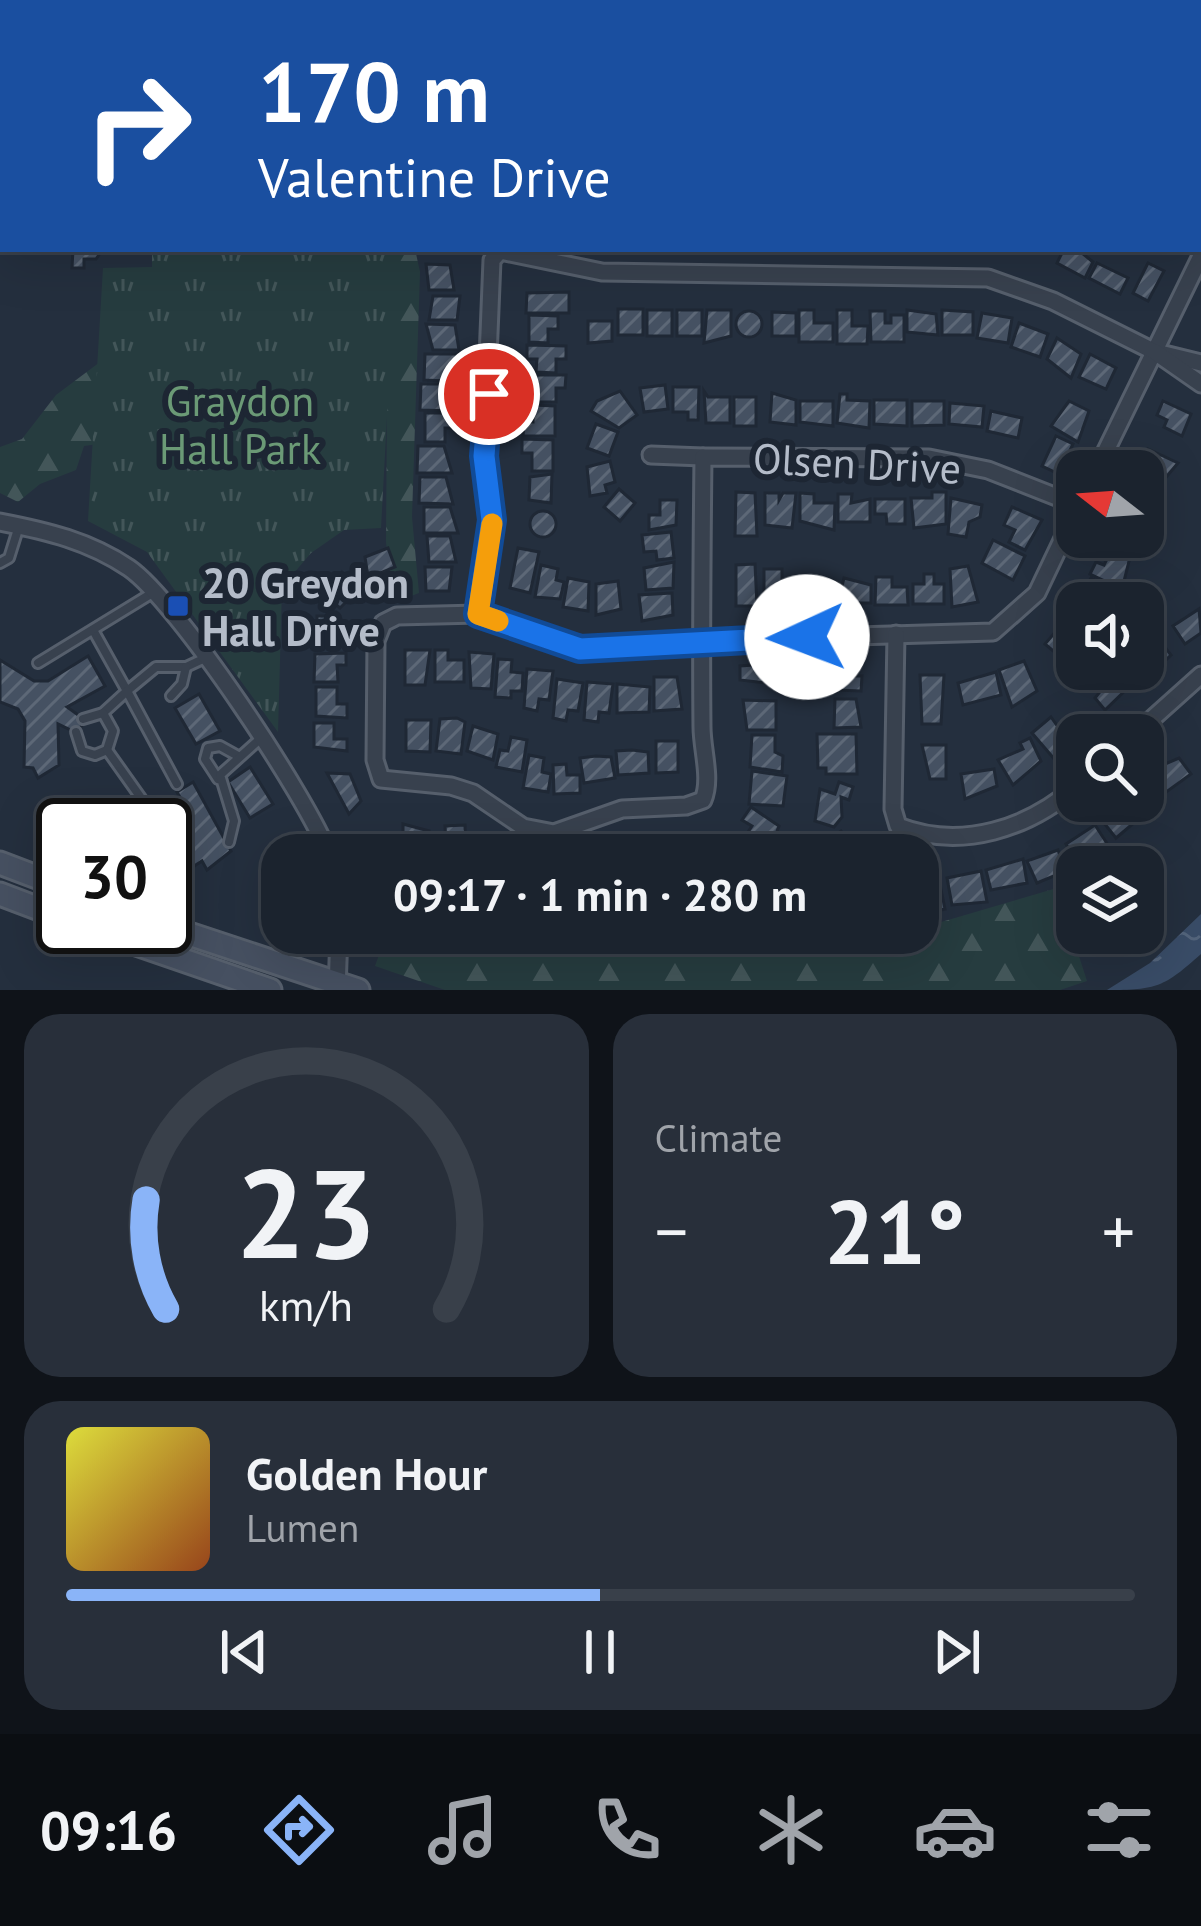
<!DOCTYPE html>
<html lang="en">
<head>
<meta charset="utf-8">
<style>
	body { margin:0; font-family:"PT Sans",sans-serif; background:#282f3a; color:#f1f3f6; height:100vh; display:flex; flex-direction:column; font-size:45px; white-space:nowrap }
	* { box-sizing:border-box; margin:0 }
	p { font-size:39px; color:#a0a4aa }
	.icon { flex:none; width:66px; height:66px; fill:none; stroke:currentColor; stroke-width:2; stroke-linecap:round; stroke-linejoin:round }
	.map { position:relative; height:990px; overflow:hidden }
	.panel { display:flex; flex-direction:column; gap:24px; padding:24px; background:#0f1319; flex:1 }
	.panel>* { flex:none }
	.banner { position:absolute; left:0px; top:0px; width:1203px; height:252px; box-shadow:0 12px 48px #0002,0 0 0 3px #39404a; background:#1a4fa0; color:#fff; overflow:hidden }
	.needle { width:78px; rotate:287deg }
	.fabs { position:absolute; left:1056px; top:450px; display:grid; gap:24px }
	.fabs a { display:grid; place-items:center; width:108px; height:108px; border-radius:24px; background:#1b232e; box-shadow:0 12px 48px #0002,0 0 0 3px #39404a; font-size:60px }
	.speed { position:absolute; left:36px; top:798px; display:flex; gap:24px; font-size:60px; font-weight:700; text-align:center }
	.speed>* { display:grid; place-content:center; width:156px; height:156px; border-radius:50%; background:#1b232e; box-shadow:0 12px 48px #0002,0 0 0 3px #39404a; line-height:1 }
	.speed .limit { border:6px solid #111; border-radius:18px; background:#fff; color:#111 }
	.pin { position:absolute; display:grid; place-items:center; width:102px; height:102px; color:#fff; margin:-51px; border:6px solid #fff; border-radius:50%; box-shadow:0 3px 12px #0007 }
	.me { position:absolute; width:132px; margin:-66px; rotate:268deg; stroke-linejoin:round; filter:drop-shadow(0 0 9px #0008) }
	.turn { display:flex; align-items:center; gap:42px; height:252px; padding:0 60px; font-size:54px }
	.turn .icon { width:156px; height:156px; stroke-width:2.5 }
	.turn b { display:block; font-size:84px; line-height:102px }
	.big { font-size:90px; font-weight:700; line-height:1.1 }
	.panel .tile { flex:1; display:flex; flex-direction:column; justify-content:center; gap:18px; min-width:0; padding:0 42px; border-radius:36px; background:#282f3a }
	.panel .dial { align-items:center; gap:0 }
	.dial svg { height:312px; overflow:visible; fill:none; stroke:#39404a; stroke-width:7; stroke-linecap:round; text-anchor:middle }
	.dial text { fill:#f1f3f6; stroke:none }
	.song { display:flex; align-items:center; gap:36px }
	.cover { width:144px; height:144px; border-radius:18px; background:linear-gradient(135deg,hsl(60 70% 55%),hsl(20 70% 35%)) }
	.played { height:12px; border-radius:6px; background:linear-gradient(90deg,#8ab4f8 50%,#39404a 50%) }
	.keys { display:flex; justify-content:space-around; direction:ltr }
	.heat { display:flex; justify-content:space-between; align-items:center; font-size:66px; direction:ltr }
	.panel .tiles { flex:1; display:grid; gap:24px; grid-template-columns:1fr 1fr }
	.tile:last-child { grid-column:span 2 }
	.trip { position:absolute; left:261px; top:834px; width:678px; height:120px; border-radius:36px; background:#1b232e; box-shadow:0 12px 48px #0002,0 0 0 3px #39404a; font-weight:700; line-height:120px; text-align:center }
	.tabs { display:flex; height:192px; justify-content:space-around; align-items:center; background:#0b0e12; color:#a0a4aa }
	.tabs .icon { width:84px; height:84px }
	.tabs .selected { color:#8ab4f8 }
	.tabs b { font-size:54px; color:#f1f3f6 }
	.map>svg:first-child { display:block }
	.forest { fill:url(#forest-firs) }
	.park { fill:url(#park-tufts) }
	.water { fill:url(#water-ripples) }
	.building { fill:url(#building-hatch); stroke:#1f2835; stroke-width:3 }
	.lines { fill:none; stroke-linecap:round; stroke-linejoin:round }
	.lane-casing { stroke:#565f6c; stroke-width:14 }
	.street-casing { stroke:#565f6c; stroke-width:21 }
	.secondary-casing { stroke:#565f6c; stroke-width:27 }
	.lane { stroke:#38414e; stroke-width:8 }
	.street { stroke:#38414e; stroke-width:15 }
	.secondary { stroke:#465061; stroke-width:21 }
	.route-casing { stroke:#114b97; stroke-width:30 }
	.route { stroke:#1a73e8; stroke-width:21 }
	.slow { stroke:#f59e0b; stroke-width:21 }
	.transit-dot { fill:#1a4fb4; stroke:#1d2633; stroke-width:4.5 }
	.labels { text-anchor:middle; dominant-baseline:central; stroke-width:12; stroke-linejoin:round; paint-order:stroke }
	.park-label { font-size:42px; fill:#6b9a76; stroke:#1d2633 }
	.street-label { font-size:42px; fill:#b4bcc9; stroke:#1d2633 }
	.poi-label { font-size:42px; font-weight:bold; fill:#b4bcc9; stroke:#1d2633; text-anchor:start }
</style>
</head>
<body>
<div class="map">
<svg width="1201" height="990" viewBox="0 0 1201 990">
	<defs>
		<pattern id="forest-firs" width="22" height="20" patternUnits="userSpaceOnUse" patternTransform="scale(3)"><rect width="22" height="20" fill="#263c3f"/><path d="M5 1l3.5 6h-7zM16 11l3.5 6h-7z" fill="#435659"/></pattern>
		<pattern id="park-tufts" width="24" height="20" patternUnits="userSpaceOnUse" patternTransform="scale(3)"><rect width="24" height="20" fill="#263c3f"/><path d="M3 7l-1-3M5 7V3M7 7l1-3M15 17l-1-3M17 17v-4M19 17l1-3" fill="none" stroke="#435659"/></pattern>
		<pattern id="water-ripples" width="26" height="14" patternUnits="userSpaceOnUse" patternTransform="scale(3)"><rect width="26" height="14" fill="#394c67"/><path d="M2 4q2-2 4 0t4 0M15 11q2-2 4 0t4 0" fill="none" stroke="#53647b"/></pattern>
		<pattern id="building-hatch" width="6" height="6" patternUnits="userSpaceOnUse" patternTransform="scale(3)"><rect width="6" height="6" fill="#455162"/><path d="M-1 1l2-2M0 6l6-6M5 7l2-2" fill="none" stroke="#5d6877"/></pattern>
	</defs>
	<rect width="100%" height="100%" fill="#242f3e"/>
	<g class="forest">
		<polygon points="314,249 415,249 420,272 412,517 419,593 393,603 386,542 387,406"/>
		<polygon points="112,353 119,441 84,446 76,470 40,484 18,502 0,493 0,447 22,439 56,395"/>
		<polygon points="1057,888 1087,981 1060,990 445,990 375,966 387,933 844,933 873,942"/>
	</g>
	<polygon class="park" points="152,249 396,249 381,528 344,530 311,553 282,587 278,732 147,552 88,521 103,268 152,267"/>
	<path class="water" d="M1201,914V954C1164,987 1157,990 1107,990L1150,963Z"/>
	<g class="building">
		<polygon points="73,249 101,249 101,252 96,259 84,259 84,268 72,268"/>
		<polygon points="1064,249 1077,249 1093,262 1085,278 1057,263"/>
		<polygon points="1097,263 1128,278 1120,294 1089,278"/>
		<polygon points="1148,263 1164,271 1148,301 1133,293"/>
		<polygon points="426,264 450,265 454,290 429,290"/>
		<polygon points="569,292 569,313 526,313 527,293"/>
		<polygon points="433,296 460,296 457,320 429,320"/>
		<rect x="618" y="309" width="25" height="26"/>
		<rect x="647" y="310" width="25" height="26"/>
		<rect x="677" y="310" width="25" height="26"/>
		<polygon points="707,310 731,310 731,336 704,343"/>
		<polygon points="799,310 814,310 814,323 833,323 833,342 799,342"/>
		<polygon points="837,310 852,310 852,326 868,326 867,344 837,344"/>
		<polygon points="907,310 936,314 938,335 907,332"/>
		<polygon points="942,310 973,312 973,335 942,335"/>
		<circle cx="749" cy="324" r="13"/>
		<polygon points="870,311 885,311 885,323 891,323 891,315 904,315 904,342 871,342"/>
		<polygon points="772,312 796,313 796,336 772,336"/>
		<polygon points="982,313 1012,318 1008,343 977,338"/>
		<polygon points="529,315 558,316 558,329 548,329 548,343 529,342"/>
		<polygon points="588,321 612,321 612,341 588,343"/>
		<polygon points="1019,323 1048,334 1040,357 1011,347"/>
		<polygon points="426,324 455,325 459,350 433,350"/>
		<polygon points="1057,338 1081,354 1071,378 1047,359"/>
		<polygon points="527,345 566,346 566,359 556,359 556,373 536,372 537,359 527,359"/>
		<polygon points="425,354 459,354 459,368 447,371 447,381 424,380"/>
		<polygon points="1090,354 1116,368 1106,389 1079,377"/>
		<polygon points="526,375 566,375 565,388 556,388 556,402 536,402 536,389 527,389"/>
		<polygon points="421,384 447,384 454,411 420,410"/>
		<polygon points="665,385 668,409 644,412 640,388"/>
		<polygon points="673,387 699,387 698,420 688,420 688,412 673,412"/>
		<polygon points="620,391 637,415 619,428 591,411 597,401"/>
		<polygon points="704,391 708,397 730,397 730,423 706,423"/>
		<polygon points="772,393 796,400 796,425 770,422"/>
		<polygon points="840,394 847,394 847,400 870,401 869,428 837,423"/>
		<rect x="734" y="397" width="22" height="29"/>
		<polygon points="874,400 907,400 907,426 874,424"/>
		<polygon points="800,401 833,401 833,426 800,422"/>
		<polygon points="912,401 944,401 944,425 912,426"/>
		<polygon points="1069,401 1089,411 1078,442 1051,426"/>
		<polygon points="1163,401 1191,414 1182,436 1164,427 1167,420 1157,415"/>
		<polygon points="950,403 984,406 982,427 949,424"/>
		<polygon points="533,405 555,406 555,436 523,436 524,422 533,422"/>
		<polygon points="991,411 1022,418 1018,438 987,431"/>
		<polygon points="425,413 456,413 456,428 445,428 445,442 425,442"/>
		<polygon points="596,424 618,432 609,456 587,448"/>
		<polygon points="1056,436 1073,444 1059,474 1042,466"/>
		<polygon points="522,439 553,440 553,471 532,471 532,453 522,453"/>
		<polygon points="418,446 444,446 452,473 417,473"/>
		<polygon points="1148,449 1178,463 1158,487 1143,480 1139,468"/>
		<polygon points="610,461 615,482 605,485 607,493 590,496 587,467"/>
		<polygon points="552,474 551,503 529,500 530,477"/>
		<polygon points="420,477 446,477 453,504 419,503"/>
		<polygon points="619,489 635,503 620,521 604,507"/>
		<polygon points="736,492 755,493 757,536 735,536"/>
		<polygon points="932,492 946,492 946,524 914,528 911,498 932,498"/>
		<polygon points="765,493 779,493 779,500 783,493 796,493 792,528 765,525"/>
		<polygon points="800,493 814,494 814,503 835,503 834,530 800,521"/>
		<polygon points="838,494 852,494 851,503 870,499 870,522 838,522"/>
		<polygon points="951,498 982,505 980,517 969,522 966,537 948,534"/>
		<polygon points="875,499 905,499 905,524 887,524 886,514 875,514"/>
		<polygon points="660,500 677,500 676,525 649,530 649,515 660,515"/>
		<polygon points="424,507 450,507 458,533 424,533"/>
		<polygon points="1012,507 1042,520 1025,550 1009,542 1015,530 1004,525"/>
		<circle cx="543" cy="524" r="13"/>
		<polygon points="1143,523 1149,526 1139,547 1147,551 1144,557 1110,545 1114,537 1143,537"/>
		<polygon points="671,532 674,558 657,560 656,551 644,552 642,535"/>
		<polygon points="427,536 450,536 456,562 429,562"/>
		<polygon points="993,540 1025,556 1013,580 982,563"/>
		<polygon points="388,548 395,567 380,573 384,585 370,590 365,557"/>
		<polygon points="518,548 539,552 530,593 510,588"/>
		<polygon points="1112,549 1130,557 1122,589 1090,574 1096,562 1104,565"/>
		<polygon points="674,562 673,588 646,590 644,568"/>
		<polygon points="755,564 757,606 736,606 736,565"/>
		<polygon points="541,565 558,569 556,580 564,582 560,599 535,597"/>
		<polygon points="968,566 978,602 952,607 950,569"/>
		<polygon points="425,567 452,567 449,591 426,591"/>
		<polygon points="764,569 782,569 782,581 795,581 794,607 764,607"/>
		<polygon points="342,572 365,593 358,602 352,596 340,608 328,598 323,603 319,599"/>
		<polygon points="924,574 934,574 934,584 944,584 944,604 913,604 913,584 924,584"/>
		<polygon points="876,577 892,577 892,587 907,587 908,605 875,605"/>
		<polygon points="568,578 589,582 588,611 563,607"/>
		<polygon points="844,578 871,585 871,603 838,603"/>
		<polygon points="1091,578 1113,589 1108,601 1112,603 1078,603"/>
		<polygon points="618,581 621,609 596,615 596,584"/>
		<rect x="801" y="586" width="33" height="19"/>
		<polygon points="672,593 673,615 642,621 639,595"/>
		<polygon points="1199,609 1201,633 1185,644 1173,626"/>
		<polygon points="1074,610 1077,648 1065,661 1045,644"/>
		<polygon points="317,616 337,616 337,633 347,633 347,646 317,644"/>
		<polygon points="1157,637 1171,655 1148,677 1141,669 1143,648"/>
		<polygon points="405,650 430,650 425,685 405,685"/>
		<polygon points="435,650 448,650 448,660 464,660 464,682 435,682"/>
		<polygon points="469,652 494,654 491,689 471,688"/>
		<polygon points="346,653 346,665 337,665 338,682 314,682 315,654"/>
		<polygon points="88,656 105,686 67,707 85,720 77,733 58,724 59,765 38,778 33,768 24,767 25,721 18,709 0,702 0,660 34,681 48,681"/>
		<polygon points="498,659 512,660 511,672 523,673 522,691 511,691 511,698 495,697"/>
		<polygon points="1024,661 1037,691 1012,707 999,670"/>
		<polygon points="767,664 776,666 776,684 740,680 740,666"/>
		<polygon points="816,667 845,668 848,676 862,676 861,691 811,689"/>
		<polygon points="527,669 553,671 549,700 539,699 537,711 524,708"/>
		<polygon points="1118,669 1129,669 1137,679 1105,710 1095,698"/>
		<polygon points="996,672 1001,695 963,705 958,683"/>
		<polygon points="920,675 944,675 941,724 922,724"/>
		<polygon points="654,677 677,677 682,709 654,711"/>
		<polygon points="557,679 583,683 578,711 568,710 566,721 553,718"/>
		<polygon points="587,682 613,684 609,713 599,712 598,722 584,720"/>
		<polygon points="617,684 650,687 649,712 617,713"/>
		<polygon points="316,687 337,687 337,704 347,704 347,718 316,716"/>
		<polygon points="199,694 220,731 196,744 175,708"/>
		<polygon points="835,699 856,699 861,727 834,728"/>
		<polygon points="743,700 776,701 776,730 747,730"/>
		<polygon points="1051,717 1072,747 1056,761 1032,733"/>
		<polygon points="457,718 465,722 461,754 436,751 440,719"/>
		<polygon points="406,720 431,720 430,752 406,751"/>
		<polygon points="314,723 334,723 334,739 347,739 347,751 314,747"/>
		<polygon points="473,726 498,734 493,760 467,751"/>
		<polygon points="817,734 856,734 857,774 826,774 826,768 818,768"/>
		<polygon points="752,735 775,735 775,752 783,756 782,772 750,767"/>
		<polygon points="511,737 527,740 522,772 496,767 500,750 508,751"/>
		<polygon points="1030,738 1041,761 1013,785 998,760 1023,749 1020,743"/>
		<polygon points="656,741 678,741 678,772 656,773"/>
		<polygon points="922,745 946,745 946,779 930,779"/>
		<polygon points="632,750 648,752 649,773 618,775 616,751"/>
		<polygon points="529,755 544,758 542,772 551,774 548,792 523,788"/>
		<polygon points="596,756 611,757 615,778 584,783 580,758"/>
		<polygon points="1179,758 1191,774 1158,798 1146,782 1153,777 1149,771"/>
		<polygon points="566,764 567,775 580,775 580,793 554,794 553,765"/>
		<polygon points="250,767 273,804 250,818 228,782"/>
		<polygon points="994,769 997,786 965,799 961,774"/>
		<polygon points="752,771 787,776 783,806 749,804"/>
		<polygon points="327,773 350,774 361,801 349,814"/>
		<polygon points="193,782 231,851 207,870 202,861 182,874 178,868 165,869 165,825 140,823 181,799 177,792"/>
		<polygon points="839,782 853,787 849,800 841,797 842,817 834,827 815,821 820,789 835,794"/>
		<polygon points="1121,801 1140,801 1148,811 1116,838 1104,823 1120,810 1116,805"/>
		<polygon points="751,807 779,826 768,854 757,855 740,844 752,826 742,820"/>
		<polygon points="403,824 429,831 429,848 421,848 421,855 403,855"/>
		<polygon points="465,825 466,855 435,855 435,842 446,842 445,826"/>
		<polygon points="1095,825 1108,845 1078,864 1066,844"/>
		<polygon points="841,831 850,844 839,855 816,855 813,851"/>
		<polygon points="730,839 734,855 699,855 697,850"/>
		<polygon points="1058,850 1066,871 1037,883 1027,861"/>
		<polygon points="1023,859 1027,883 991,890 986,870"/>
		<polygon points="981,871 987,902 952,905 947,878"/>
		<polygon points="939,880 945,909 918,915 918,883"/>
	</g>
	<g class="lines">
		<defs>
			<g id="lane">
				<polyline points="0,563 9,558 19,526"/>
				<polyline points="93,630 127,691 156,667 186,667 203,659"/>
				<polyline points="38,663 154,592"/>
				<polyline points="171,696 182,684 186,667"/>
				<polyline points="83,719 103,713 127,691 177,784"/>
				<polyline points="76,732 82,751 95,755 107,750 113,731 103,713"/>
				<polyline points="107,750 146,805"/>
				<polyline points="218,779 205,759 208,748 220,746 238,756"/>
				<polyline points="229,842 234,821 220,775 260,739"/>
			</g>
			<g id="street">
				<polyline points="295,3 296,0"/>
				<polyline points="878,3 878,0"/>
				<polyline points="0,92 3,92"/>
				<polyline points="1200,169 1201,170"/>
				<polyline points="1164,354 1201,363"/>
				<polyline points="651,455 703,457"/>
				<polyline points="1096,471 1201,256"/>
				<path d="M1077,505L988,470L929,458L703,457C702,547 701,637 702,727C702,750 712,779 703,800L686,806L622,809L554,833L523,827L473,793L451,786L381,779L375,760L376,641L383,623L397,616L478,614L580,649L719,640L993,632L1037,593L1077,509"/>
				<path d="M0,522C47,531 89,541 129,568C177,601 308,798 329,855"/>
				<polyline points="478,614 492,520 484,456 492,260 500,251 602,272 988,278 1053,301 1155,352 1201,384"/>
				<path d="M896,634L893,809L898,826C962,851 1029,828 1077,786"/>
				<polyline points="1134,735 1201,675"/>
				<polyline points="337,990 339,933"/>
			</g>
			<g id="secondary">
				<polyline points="0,863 63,887"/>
				<polyline points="0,894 63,918"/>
				<polyline points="165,926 358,990"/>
				<polyline points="87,927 270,990"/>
			</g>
		</defs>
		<use href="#lane" class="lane-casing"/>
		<use href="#street" class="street-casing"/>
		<use href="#secondary" class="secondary-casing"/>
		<use href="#lane" class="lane"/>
		<use href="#street" class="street"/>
		<use href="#secondary" class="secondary"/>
	</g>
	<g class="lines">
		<defs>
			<polyline id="route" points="489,394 484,456 492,520 478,614 580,649 807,637"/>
		</defs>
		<use href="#route" class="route-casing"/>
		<use href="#route" class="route"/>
		<polyline class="slow" points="492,524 478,614 498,621"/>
	</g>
	<rect class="transit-dot" x="166" y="594" width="24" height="24" rx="6"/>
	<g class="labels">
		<g class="park-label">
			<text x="240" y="400">Graydon<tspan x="240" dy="48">Hall Park</tspan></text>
		</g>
		<g class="street-label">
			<text transform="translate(857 463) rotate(3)">Olsen Drive</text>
		</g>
		<g class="poi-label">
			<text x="202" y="582">20 Greydon<tspan x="202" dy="48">Hall Drive</tspan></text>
		</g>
	</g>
</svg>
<div class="fabs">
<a><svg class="needle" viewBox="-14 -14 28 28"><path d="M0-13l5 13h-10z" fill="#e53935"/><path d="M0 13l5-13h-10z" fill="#a0a4aa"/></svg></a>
<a><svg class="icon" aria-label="sound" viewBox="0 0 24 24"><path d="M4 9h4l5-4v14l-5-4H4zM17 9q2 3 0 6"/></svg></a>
<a><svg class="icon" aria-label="search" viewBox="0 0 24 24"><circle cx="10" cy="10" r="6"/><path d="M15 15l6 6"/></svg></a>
<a><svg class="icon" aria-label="layers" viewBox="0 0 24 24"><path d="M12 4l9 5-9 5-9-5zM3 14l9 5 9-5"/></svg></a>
</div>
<div class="speed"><div class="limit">30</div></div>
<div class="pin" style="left:489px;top:394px;background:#d93025"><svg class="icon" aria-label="arrive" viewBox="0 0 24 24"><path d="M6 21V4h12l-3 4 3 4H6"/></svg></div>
<svg class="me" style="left:807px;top:637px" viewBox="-20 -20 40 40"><circle r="19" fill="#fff"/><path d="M0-13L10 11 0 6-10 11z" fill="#1a73e8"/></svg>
<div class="trip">09:17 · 1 min · 280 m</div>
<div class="banner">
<div class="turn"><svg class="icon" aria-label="right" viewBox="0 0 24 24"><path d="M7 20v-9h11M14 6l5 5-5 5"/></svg><div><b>170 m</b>Valentine Drive</div></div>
</div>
</div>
<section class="panel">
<div class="tiles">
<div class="tile dial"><svg viewBox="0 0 100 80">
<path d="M14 69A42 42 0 1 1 86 69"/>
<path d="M14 69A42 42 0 0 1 9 41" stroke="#8ab4f8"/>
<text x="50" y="56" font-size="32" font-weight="700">23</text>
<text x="50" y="72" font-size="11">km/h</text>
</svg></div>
<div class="tile"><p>Climate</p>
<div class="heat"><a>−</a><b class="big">21°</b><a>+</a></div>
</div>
<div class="tile">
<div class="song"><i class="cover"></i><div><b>Golden Hour</b><p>Lumen</p></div></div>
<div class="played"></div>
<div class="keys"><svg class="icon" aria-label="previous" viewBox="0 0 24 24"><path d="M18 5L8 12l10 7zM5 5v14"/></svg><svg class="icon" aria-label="pause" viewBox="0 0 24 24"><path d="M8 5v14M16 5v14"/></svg><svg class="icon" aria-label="next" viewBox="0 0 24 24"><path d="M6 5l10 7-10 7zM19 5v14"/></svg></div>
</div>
</div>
</section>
<nav class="tabs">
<b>09:16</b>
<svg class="icon selected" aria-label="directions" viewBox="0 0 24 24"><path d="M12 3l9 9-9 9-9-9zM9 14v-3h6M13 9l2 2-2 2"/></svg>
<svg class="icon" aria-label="music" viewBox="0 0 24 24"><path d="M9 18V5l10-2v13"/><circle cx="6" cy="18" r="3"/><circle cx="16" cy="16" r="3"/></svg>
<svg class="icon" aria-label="phone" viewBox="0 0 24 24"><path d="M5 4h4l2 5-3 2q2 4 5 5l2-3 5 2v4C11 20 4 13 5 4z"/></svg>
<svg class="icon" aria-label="climate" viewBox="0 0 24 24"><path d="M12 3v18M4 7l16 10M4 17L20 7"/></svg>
<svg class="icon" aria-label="car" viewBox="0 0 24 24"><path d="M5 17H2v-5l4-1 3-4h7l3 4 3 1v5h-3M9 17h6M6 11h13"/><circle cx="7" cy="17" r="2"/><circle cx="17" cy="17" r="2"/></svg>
<svg class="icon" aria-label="filters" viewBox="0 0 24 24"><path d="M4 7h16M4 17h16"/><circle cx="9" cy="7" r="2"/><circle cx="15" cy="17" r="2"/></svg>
</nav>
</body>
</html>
